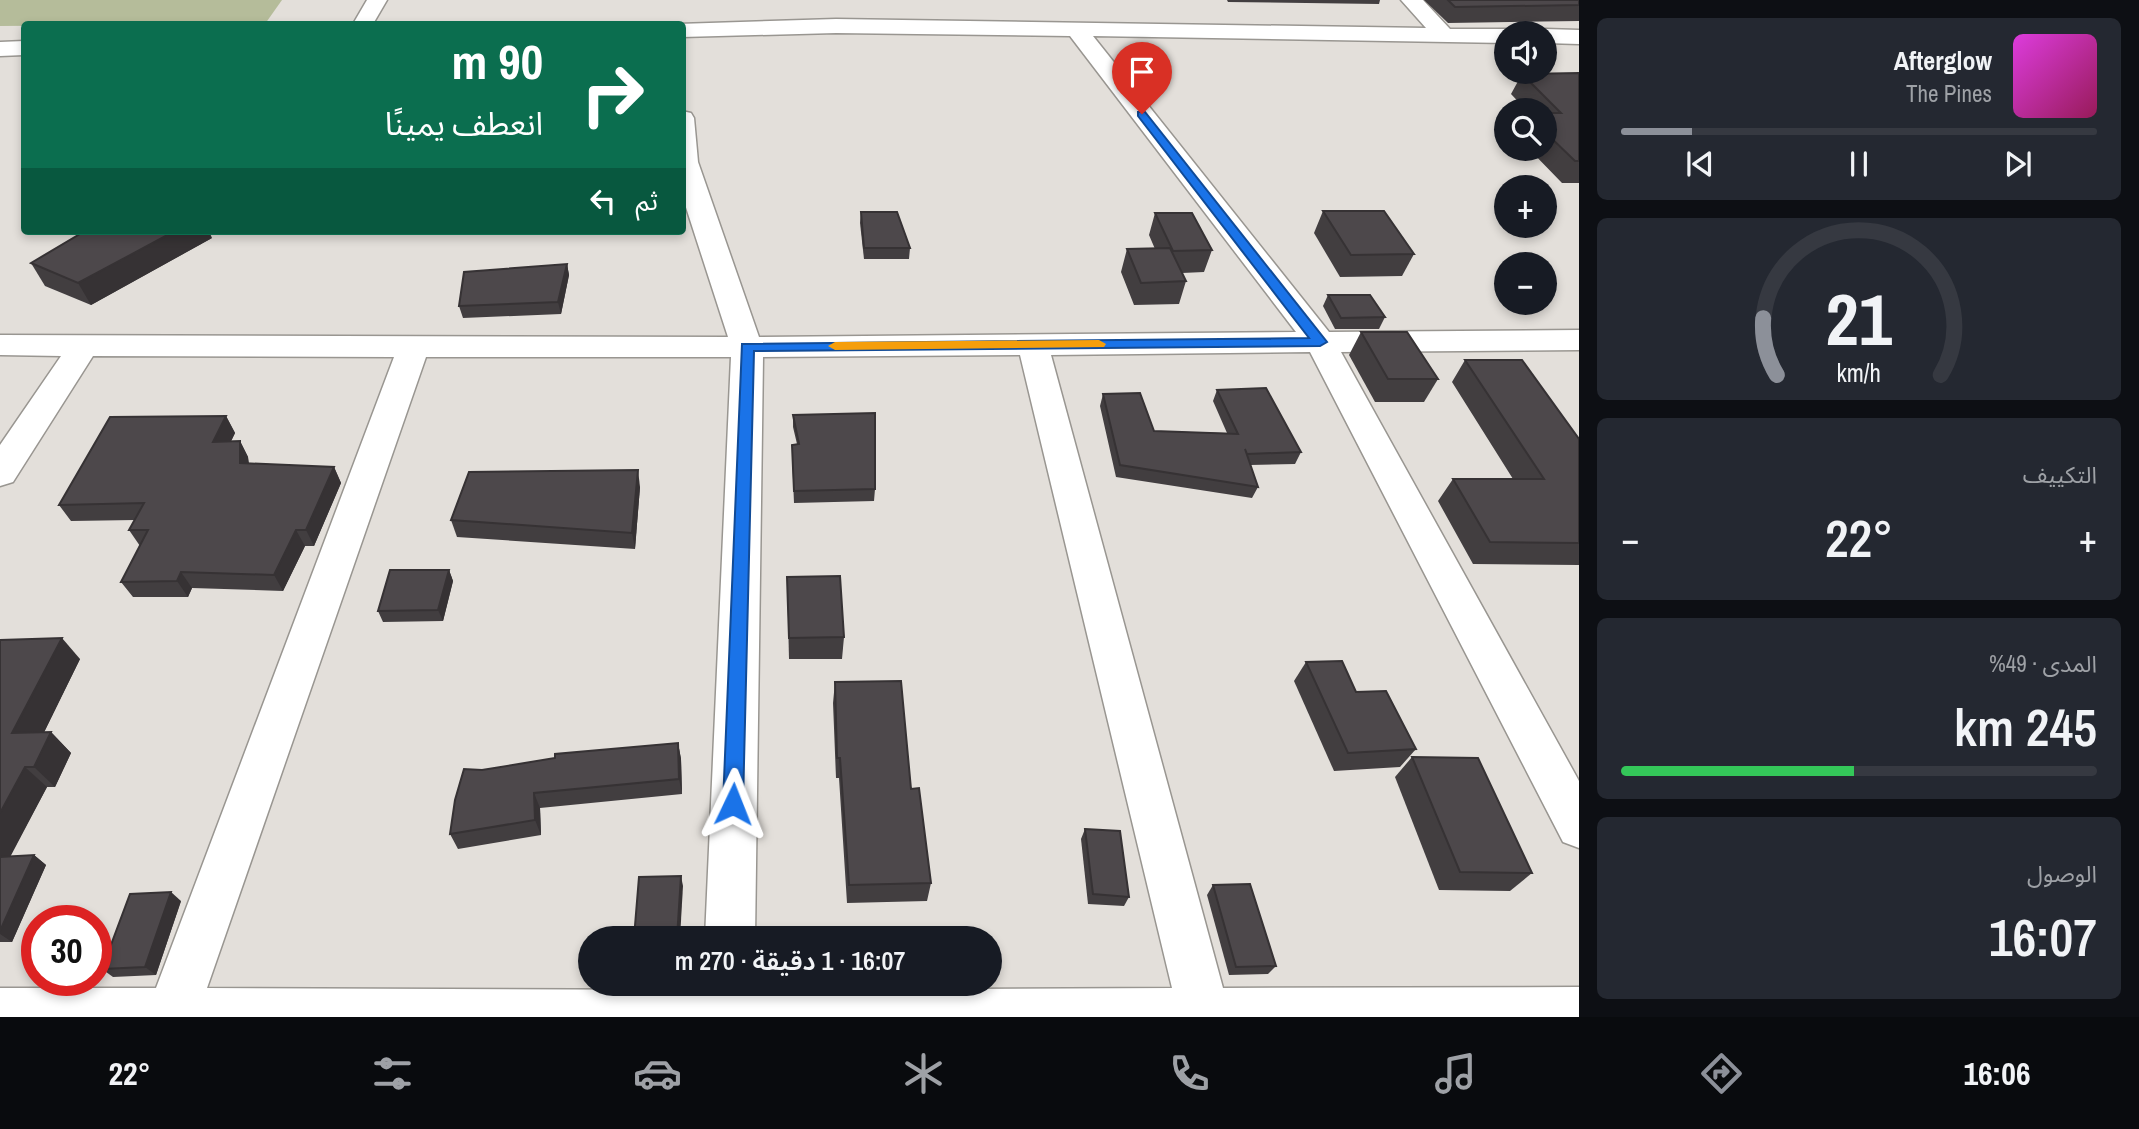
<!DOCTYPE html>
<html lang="ar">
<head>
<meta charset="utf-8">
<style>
	body { margin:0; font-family:"Archivo Narrow","Noto Sans Arabic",sans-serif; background:#242831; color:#f1f3f6; direction:rtl; height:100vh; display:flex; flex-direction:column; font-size:26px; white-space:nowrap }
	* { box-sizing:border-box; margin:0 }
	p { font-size:23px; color:#9ea1a6 }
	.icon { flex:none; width:38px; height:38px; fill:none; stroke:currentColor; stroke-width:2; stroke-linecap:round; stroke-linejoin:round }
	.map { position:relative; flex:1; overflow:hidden; direction:ltr }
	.drawer { display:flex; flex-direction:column; gap:18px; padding:18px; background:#0d0f14; width:560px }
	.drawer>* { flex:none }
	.hud { position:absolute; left:21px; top:21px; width:665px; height:214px; border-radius:7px; box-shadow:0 4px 10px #0003; direction:rtl; background:#0b6e4f; color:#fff; overflow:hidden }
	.buttons { position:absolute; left:1494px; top:21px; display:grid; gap:14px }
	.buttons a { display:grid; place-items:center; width:63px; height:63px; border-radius:50%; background:#171b24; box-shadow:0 4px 10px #0003; font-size:35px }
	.speed { position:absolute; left:21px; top:905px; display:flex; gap:14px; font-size:35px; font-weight:700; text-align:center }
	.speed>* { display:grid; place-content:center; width:91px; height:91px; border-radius:50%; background:#171b24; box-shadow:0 4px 10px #0003; line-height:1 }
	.speed .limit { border:10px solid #d22; background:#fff; color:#111 }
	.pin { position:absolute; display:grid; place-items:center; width:60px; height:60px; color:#fff; margin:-72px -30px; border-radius:50% 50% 50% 0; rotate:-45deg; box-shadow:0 0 7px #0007 }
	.pin .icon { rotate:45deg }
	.me { position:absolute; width:77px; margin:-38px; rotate:2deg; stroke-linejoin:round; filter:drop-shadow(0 0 5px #0008) }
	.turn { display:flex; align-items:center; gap:24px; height:147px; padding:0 28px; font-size:32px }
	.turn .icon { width:91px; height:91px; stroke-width:2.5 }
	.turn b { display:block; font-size:49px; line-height:60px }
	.then { display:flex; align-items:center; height:66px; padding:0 28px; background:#0003; gap:14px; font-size:26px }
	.big { font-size:52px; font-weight:600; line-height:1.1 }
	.drawer .tile { flex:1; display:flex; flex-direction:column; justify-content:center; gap:10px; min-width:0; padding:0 24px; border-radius:10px; background:#242831 }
	.drawer .dial { align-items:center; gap:0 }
	.dial svg { height:182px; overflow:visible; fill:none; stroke:#363941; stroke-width:7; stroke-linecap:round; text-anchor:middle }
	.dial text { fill:#f1f3f6; stroke:none }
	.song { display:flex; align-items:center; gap:21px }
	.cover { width:84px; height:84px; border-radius:10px; background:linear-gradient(135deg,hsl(300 70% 55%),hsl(330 70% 35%)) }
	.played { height:7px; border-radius:4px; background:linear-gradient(90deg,#8c9099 15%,#363941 15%) }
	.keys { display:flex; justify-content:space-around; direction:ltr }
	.heat { display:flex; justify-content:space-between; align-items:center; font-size:38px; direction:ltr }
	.charge { height:10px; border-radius:5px; background:linear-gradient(90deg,#34c759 49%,#363941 0) }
	.trip { position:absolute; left:578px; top:926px; width:424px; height:70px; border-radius:35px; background:#171b24; box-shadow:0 4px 10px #0003; font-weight:600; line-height:70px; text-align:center; direction:rtl }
	.tabs { display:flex; height:112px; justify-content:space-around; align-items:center; background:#090b0e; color:#9ea1a6 }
	.tabs .icon { width:49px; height:49px }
	.tabs .current { color:#8c9099 }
	.tabs b { font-size:32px; color:#f1f3f6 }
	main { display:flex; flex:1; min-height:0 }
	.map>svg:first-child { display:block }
	.green { fill:#b5bc9a }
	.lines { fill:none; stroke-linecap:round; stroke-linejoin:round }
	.street-casing { stroke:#999691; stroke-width:3 }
	.street { fill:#fff; fill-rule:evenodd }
	.wall { fill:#423e40 }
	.shaded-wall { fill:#363234 }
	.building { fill:#4d484b; stroke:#363234; stroke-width:2 }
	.route { fill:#1a73e8; stroke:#114b97; stroke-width:2 }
	.slow { fill:#f59e0b }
</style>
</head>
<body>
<main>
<section class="drawer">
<div class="tile">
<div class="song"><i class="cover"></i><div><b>Afterglow</b><p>The Pines</p></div></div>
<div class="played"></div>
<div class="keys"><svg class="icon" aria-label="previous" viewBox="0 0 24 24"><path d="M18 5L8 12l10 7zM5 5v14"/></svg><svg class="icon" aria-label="pause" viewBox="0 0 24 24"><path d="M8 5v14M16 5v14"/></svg><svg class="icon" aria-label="next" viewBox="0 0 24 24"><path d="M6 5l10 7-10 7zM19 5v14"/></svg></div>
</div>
<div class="tile dial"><svg viewBox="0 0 100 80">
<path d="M14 69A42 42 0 1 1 86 69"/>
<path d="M14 69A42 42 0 0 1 8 44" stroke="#8c9099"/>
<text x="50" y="56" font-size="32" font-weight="700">21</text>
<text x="50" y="72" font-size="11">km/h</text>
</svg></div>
<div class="tile"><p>التكييف</p>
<div class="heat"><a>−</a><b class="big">22°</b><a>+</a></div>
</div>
<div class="tile"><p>المدى · 49%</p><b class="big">245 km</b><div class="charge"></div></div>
<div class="tile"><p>الوصول</p><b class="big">16:07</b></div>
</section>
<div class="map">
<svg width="1579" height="1017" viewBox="0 0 1579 1017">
	<rect width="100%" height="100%" fill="#e3dfda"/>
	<polygon class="green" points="0,0 282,0 265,24 0,26"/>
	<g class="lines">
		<defs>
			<g id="street">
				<polygon points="367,0 387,0 373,24 353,24"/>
				<path d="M1401,0H1423L1450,29H1507L1516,33H1507V43L1093,36L1329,332L1579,330V350L1341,352L1579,781V848L1563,842L1310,352L1051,355L1223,988L1579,987V1017H0V988H156L394,357L93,356L13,482L0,486V445L61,356L0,355V335L728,337L682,195V111L691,113L694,118L698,162L759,337L1296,332L1070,36L836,33L682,37V24H678L836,19L1426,28ZM1020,355L1172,988L754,990V984H702V990L207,988L426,357H731L705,938H755L763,357Z"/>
				<polygon points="1545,29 1579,30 1579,44 1545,43 1545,33 1536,33"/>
				<polygon points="24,41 24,55 0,56 0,42"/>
			</g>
		</defs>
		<use href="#street" class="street-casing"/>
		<use href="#street" class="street"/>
	</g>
	<g class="wall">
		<polygon points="1227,0 1380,0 1379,4 1228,2"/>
		<polygon points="1424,0 1579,0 1579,21 1448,23"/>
		<polygon points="1579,73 1579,183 1562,183 1529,149 1545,149 1545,110 1526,110 1511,94 1522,74"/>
		<polygon points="1323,211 1414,254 1402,276 1340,277 1314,233"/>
		<polygon points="861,212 910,248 909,259 864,259 860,223"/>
		<polygon points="1155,213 1212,250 1204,272 1182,273 1186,281 1179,304 1134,305 1121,272 1127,249 1155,249 1149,235"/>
		<polygon points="212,238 91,305 45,286 31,263"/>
		<polygon points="567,264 569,275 561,314 463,318 459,306"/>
		<polygon points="1328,295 1385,317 1379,329 1335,329 1323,306"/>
		<polygon points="1361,332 1438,379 1424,402 1375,402 1349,355"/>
		<polygon points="1465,360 1579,439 1579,565 1473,564 1438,501 1453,479 1513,479 1452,382"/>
		<polygon points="1217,390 1301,452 1295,464 1250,465 1258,487 1252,498 1116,477 1100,406 1103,394 1154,431 1227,433 1213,401"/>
		<polygon points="793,415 875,489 874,501 794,503 792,456 797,444 793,427"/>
		<polygon points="226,416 235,433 231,441 240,441 248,457 249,463 334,467 341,483 314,546 305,546 283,591 192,588 188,597 133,597 121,582 140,546 129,530 135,520 71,521 59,505"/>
		<polygon points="640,487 635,549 457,537 451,520"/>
		<polygon points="449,570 453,581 443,621 383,622 378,611"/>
		<polygon points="787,577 844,637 842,659 789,659"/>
		<polygon points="0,640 80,659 44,732 51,732 71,753 55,787 47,787 10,856 34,855 46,865 12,942 0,942"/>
		<polygon points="1306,662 1356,692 1416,749 1400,767 1334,771 1294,681"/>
		<polygon points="835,682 911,789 931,883 927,901 847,903 839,778 836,778 833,703"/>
		<polygon points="678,743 681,759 682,794 540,808 541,835 458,849 450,834 482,770"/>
		<polygon points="1412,757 1532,873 1510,891 1439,890 1395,777"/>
		<polygon points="1085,829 1129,897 1124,906 1088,904 1081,839"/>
		<polygon points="1213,885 1276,966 1268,974 1229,975 1207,895"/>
		<polygon points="181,901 156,975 113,977 102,969"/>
	</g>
	<g class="shaded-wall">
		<polygon points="175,231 209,231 212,238 91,305 78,283"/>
		<polygon points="567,264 569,275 561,314 558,302"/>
		<polygon points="226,416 235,433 223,458 213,442"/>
		<polygon points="240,441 248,457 249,479 240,463"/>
		<polygon points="334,467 341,483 314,546 306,530"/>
		<polygon points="638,470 640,487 635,549 632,533"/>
		<polygon points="296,530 305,546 283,591 274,575"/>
		<polygon points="449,570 453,581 443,621 438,610"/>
		<polygon points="181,572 192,588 188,597 177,581"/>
		<polygon points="62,638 80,659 34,753 12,733"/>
		<polygon points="51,732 71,753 55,787 34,767"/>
		<polygon points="678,743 681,759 682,794 679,779"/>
		<polygon points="25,767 47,787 7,863 0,858 0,813"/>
		<polygon points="534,793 540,808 541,835 535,820"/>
		<polygon points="34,855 46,865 12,942 0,934 0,931"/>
		<polygon points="681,876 683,886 680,938 677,938"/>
		<polygon points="171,892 181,901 156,975 145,967"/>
	</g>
	<g class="building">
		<polygon points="1448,0 1579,0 1579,5 1455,7"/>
		<polygon points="1579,73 1579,161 1575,161 1545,132 1545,113 1561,113 1522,74"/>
		<polygon points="1323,211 1384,211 1414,254 1351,255"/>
		<polygon points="861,212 897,212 910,248 864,248"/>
		<polygon points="1155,213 1192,213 1212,250 1173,251"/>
		<polygon points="85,231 175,231 78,283 31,263"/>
		<polygon points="1170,248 1186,281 1141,283 1127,249"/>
		<polygon points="567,264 558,302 459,306 464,272"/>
		<polygon points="1328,295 1370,295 1385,317 1341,318"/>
		<polygon points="1361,332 1407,332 1438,379 1388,379"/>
		<polygon points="1465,360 1522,360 1579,439 1579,543 1490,542 1453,479 1544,479"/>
		<polygon points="1266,388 1301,452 1247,454 1245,449 1258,487 1120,465 1103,394 1140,393 1154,431 1238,434 1217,390"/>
		<polygon points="875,413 875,489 794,491 792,445 799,444 793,415"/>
		<polygon points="226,416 213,442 240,441 240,463 334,467 306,530 296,530 274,575 181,572 177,581 121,582 148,530 129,530 144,503 59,505 110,417"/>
		<polygon points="638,470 632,533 451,520 469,472"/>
		<polygon points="390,570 449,570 438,610 378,611"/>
		<polygon points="840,576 844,637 789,638 787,577"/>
		<polygon points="62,638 12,733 51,732 34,767 25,767 0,813 0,640"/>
		<polygon points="1342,661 1356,692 1386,691 1416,749 1348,753 1306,662"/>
		<polygon points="901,681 911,789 919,788 931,883 849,885 840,758 837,758 835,682"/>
		<polygon points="678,743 679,779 534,793 535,820 450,834 455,800 464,769 482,770 555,758 555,754"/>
		<polygon points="1412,757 1478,758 1532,873 1460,872"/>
		<polygon points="1085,829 1120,831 1129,897 1093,894"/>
		<polygon points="34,855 0,931 0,857"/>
		<polygon points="681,876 677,938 634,938 639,877"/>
		<polygon points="1250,884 1276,966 1236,967 1213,885"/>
		<polygon points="171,892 145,967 102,969 130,894"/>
	</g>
	<polygon class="route" points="1138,112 1145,112 1327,342 1320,346 754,351 743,804 740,810 733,813 726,810 723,804 742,344 1309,338 1138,116"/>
	<polygon class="slow" points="1099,340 1106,344 1104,347 835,350 828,346 835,342"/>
</svg>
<div class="buttons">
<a><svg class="icon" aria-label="sound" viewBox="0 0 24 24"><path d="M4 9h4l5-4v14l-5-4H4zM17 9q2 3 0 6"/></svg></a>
<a><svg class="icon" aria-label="search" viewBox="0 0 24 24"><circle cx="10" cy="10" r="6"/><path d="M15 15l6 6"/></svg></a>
<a>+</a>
<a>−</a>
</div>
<div class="speed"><div class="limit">30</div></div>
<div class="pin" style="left:1142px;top:114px;background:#d93025"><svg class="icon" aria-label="arrive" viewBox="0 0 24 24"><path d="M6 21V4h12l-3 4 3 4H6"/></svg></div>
<svg class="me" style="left:733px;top:804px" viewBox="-20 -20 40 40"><path d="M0-17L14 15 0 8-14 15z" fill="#1a73e8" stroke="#fff" stroke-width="4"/></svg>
<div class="trip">16:07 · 1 دقيقة · 270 m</div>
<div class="hud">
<div class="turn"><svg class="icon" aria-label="right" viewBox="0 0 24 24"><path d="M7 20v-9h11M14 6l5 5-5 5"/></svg><div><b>90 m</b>انعطف يمينًا</div></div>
<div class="then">ثم<svg class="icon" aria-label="left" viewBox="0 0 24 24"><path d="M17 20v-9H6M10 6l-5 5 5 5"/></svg></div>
</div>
</div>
</main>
<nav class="tabs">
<b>16:06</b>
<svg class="icon current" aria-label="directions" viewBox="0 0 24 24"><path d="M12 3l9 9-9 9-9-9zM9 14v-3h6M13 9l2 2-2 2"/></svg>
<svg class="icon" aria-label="music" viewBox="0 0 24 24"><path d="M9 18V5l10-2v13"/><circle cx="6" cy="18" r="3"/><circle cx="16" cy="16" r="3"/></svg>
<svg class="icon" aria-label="phone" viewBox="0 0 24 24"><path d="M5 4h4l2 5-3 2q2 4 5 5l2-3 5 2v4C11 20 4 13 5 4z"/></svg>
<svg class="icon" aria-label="climate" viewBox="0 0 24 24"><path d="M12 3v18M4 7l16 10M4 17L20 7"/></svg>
<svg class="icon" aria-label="car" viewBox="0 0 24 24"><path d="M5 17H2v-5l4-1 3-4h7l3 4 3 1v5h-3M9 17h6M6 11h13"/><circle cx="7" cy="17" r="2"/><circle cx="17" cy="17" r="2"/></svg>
<svg class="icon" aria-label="filters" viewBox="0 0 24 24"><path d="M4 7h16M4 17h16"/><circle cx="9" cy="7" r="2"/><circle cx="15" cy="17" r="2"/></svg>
<b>22°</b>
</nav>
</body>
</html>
